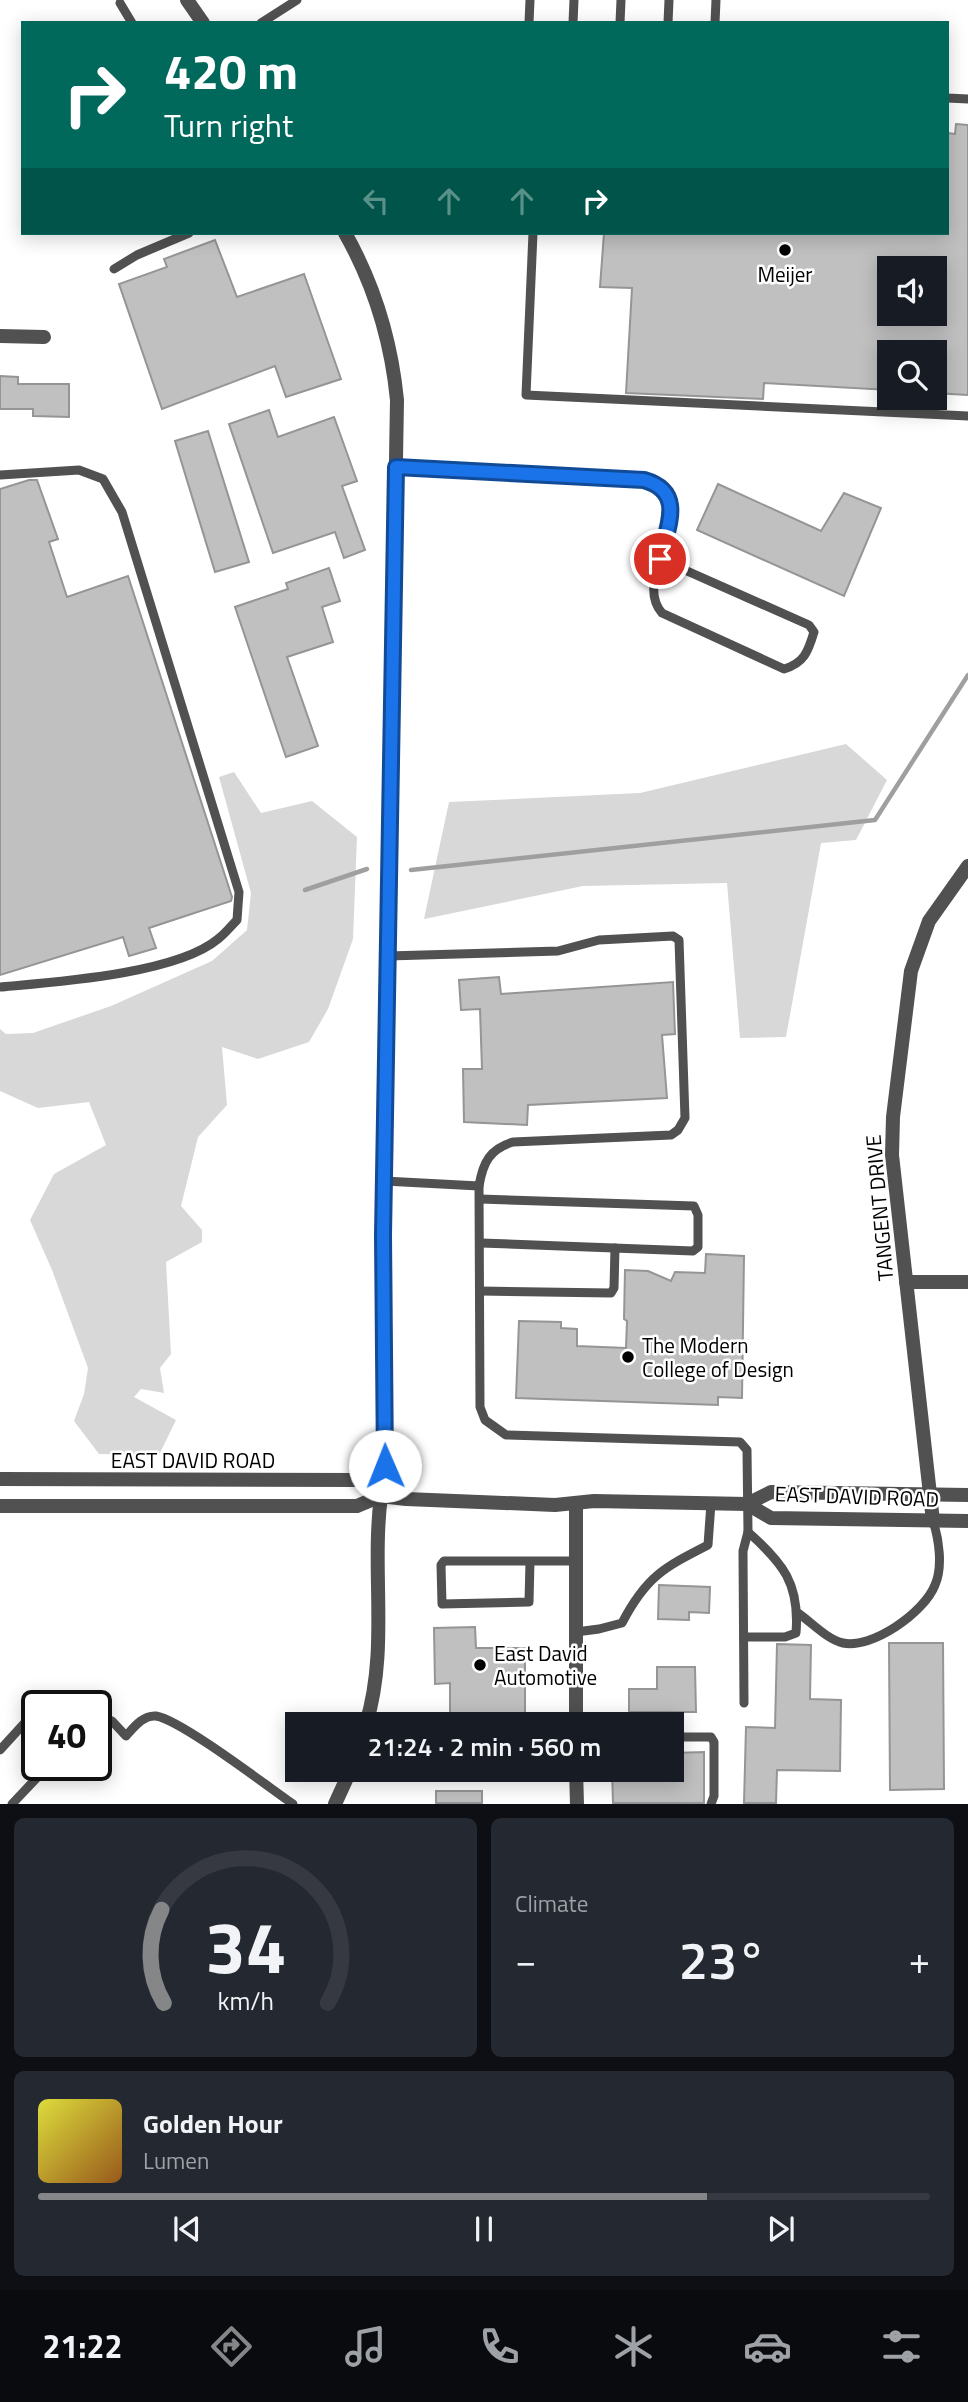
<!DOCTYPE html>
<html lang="en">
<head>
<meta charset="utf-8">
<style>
	body { margin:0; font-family:"Titillium Web",sans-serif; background:#242831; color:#f1f3f6; height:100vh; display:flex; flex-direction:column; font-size:26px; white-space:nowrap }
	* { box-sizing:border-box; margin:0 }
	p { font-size:23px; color:#9ea1a6 }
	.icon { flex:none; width:38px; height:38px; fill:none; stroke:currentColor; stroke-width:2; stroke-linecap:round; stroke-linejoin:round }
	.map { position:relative; height:1804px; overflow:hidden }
	.drawer { display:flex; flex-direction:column; gap:14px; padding:14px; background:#0d0f14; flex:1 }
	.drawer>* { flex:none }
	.top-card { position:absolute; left:21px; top:21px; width:928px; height:214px; border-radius:0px; box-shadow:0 4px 18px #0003; background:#00695c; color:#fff; overflow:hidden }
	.buttons { position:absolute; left:877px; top:256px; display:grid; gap:14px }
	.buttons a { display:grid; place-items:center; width:70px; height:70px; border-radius:0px; background:#171b24; box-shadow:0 4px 18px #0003; font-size:35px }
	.speed { position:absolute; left:21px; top:1690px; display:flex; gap:14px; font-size:35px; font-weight:700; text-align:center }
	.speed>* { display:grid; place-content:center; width:91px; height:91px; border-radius:50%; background:#171b24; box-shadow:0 4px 18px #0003; line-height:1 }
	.speed .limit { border:4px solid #111; border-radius:10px; background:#fff; color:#111 }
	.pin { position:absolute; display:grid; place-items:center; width:60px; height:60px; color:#fff; margin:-30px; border:4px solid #fff; border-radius:50%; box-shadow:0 2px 7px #0007 }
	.me { position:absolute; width:77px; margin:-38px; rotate:359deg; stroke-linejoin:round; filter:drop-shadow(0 0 5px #0008) }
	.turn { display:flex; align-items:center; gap:24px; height:147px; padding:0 28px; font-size:32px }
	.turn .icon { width:91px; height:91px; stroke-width:2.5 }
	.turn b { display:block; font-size:49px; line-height:60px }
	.lanes { display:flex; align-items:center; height:66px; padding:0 28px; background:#0003; justify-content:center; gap:35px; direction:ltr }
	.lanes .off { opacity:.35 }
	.big { font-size:52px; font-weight:600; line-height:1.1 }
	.drawer .widget { flex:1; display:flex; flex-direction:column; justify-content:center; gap:10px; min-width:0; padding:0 24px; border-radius:10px; background:#242831 }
	.drawer .dial { align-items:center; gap:0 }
	.dial svg { height:182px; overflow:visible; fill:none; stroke:#363941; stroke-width:7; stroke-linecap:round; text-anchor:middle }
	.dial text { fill:#f1f3f6; stroke:none }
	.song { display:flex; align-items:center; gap:21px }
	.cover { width:84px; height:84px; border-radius:10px; background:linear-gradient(135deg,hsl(60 70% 55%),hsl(30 70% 35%)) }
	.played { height:7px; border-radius:4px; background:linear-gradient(90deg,#858687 75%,#363941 75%) }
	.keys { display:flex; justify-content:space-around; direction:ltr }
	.heat { display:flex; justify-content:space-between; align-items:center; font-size:38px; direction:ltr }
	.drawer .tiles { flex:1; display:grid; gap:14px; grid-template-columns:1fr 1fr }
	.widget:last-child { grid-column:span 2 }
	.trip { position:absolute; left:285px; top:1712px; width:399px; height:70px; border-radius:0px; background:#171b24; box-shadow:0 4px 18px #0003; font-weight:600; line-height:70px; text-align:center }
	.menu { display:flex; height:112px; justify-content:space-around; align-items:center; background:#090b0e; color:#9ea1a6 }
	.menu .icon { width:49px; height:49px }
	.menu .current { color:#858687 }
	.menu b { font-size:32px; color:#f1f3f6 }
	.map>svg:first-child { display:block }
	.green { fill:#d8d8d8 }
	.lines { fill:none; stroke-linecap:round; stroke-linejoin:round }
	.stream { stroke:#9f9f9f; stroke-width:4.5 }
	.building { fill:#c0c0c0; stroke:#959595; stroke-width:2; fill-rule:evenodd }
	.service { stroke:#515151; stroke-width:9 }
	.minor { stroke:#515151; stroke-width:14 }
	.tertiary { stroke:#515151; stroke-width:14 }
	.route-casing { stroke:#114b97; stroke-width:18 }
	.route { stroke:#1a73e8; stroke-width:12 }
	.poi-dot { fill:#000; stroke:#fff; stroke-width:2.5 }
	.labels { text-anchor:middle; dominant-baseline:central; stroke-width:5; stroke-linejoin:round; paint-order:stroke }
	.poi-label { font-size:21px; fill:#000; stroke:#fff; text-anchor:start }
	.street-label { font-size:21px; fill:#000; stroke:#fff }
</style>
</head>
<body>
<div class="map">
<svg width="968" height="1804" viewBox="0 0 968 1804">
	<rect width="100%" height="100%" fill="#fff"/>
	<g class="green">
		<polygon points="846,744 887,780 856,840 821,843 786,1037 740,1038 727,883 583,886 424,919 449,802 640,793"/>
		<polygon points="234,772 261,813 312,801 357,837 353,939 328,1009 309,1042 258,1059 222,1047 227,1105 198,1137 181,1206 202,1230 202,1242 166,1262 171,1354 160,1368 164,1393 141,1389 134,1397 176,1420 159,1455 99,1454 74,1421 84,1394 88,1368 52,1270 30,1220 54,1174 106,1145 89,1102 38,1108 0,1091 0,1029 6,1034 33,1033 111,1006 212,961 247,930 251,893 219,777"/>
	</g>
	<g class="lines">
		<g class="stream">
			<polyline points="411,870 875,820 968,675"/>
			<polyline points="305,890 367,869"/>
		</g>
	</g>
	<g class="building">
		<path d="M956,124L968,125V395L934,393V352H889V390L764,383L763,399L626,393L632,288L600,287L604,233H947V133L955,134ZM889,268H934V313H889Z"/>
		<polygon points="215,240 237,297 304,274 341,379 286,397 275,366 162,409 119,284 167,267 164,259"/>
		<polygon points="0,376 18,377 18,384 69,384 69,417 33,416 33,409 0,409"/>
		<polygon points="269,410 278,437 334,417 357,481 342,486 365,550 344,558 335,532 273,553 229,424"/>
		<polygon points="208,431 249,562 215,572 175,441"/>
		<polygon points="29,480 37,480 58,539 49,542 67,597 128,576 232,897 231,901 149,928 156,948 129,956 123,937 0,975 0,489"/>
		<polygon points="718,484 821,531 844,493 881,508 844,596 697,530"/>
		<polygon points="329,568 340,601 322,607 333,642 287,657 318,746 286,757 235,607 288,589 286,583"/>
		<polygon points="499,977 501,994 673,982 675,1034 662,1035 667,1098 528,1105 527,1125 464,1122 463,1069 482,1069 480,1009 461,1010 459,980"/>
		<polygon points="706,1254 744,1256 742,1398 718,1397 718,1405 516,1398 519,1321 561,1322 561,1328 577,1329 577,1346 626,1348 627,1321 624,1319 625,1270 648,1271 671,1281 675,1272 705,1273"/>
		<polygon points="659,1585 710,1587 709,1613 689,1612 689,1620 658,1619"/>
		<polygon points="475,1627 476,1648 525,1648 525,1724 450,1724 450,1683 435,1684 434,1628"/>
		<polygon points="889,1643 943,1643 944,1789 890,1790"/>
		<polygon points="777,1644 811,1645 810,1699 841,1700 840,1771 777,1770 776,1803 744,1803 746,1727 775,1728"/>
		<polygon points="657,1667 695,1667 696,1712 629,1712 629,1689 657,1689"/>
		<polygon points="704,1752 704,1803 613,1803 612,1769 672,1769 672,1753"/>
		<rect x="436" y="1791" width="46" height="12"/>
	</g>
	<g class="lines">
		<g class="service">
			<polyline points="120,3 132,23"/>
			<polyline points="261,23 297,0"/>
			<polyline points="529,23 530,0"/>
			<polyline points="573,23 574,0"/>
			<polyline points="620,23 621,0"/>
			<polyline points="668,23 669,0"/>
			<polyline points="715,23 716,0"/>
			<polyline points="947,98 968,99"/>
			<polyline points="533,233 526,395 968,416"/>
			<polyline points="114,269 137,255 189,233"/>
			<path d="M396,467L644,480C709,499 629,576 662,613L784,669C804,663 808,652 814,632L809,625L660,559"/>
			<path d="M0,475L79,470L103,479L122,512L239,892L237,920C231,926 225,934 218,939C176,974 56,982 0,987"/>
			<path d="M384,1181L479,1186C483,1162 490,1149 513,1142L671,1135L678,1130L685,1118L679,940L673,936L599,940L558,951L388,956"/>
			<polyline points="479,1186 480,1407 485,1420 506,1435 740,1442 747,1450 748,1532 743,1551 744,1703"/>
			<polyline points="480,1199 694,1206 698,1215 698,1247 693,1251 481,1243"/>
			<polyline points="480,1291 611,1293 614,1288 615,1248"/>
			<polyline points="530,1561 529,1602 442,1604 441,1565 444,1561 576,1561"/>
			<path d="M798,1613C811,1622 828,1640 843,1643C872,1649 924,1613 935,1585C943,1567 939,1539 933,1521"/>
			<path d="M576,1632L599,1629L622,1623C646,1577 663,1568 708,1545L711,1503"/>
			<path d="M744,1637H785L796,1633C800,1584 783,1563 748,1532"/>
			<path d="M96,1714L112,1721L126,1736C134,1727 143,1715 156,1716C181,1720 267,1786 293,1804"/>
			<polyline points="672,1737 711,1737 714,1742 714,1796 711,1804"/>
			<polyline points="0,1750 31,1716 37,1715"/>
			<polyline points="12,1804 48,1766"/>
		</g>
		<g class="minor">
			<polyline points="0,336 44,337"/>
			<polyline points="906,1282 968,1282"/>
			<polyline points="576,1503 576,1724"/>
			<polyline points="933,1521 892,1155 893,1117 911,971 929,921 968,866"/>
			<path d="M366,1724C389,1649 371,1572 381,1496"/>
			<polyline points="576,1769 577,1804"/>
			<polyline points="335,1804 351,1769"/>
		</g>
		<g class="tertiary">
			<polyline points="187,0 203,23"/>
			<path d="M345,233C375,286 391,339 397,400L383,1235L385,1466L381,1496"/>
			<polyline points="0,1479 359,1480 381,1496 406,1499 555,1505 594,1501 747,1504 771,1492 968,1495"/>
			<polyline points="747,1504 771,1518 968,1521"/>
			<polyline points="0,1506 357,1506 381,1496"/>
		</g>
	</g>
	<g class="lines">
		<defs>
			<path id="route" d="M385,1466L383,1235L396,467L644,480C686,492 667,527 660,559"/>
		</defs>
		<use href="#route" class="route-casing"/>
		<use href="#route" class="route"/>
	</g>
	<g class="poi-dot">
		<circle cx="785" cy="250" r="7"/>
		<circle cx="628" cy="1357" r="7"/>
		<circle cx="480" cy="1665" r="7"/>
	</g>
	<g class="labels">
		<g class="poi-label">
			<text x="785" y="274" text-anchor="middle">Meijer</text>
			<text x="642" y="1345">The Modern<tspan x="642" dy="24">College of Design</tspan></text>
			<text x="494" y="1653">East David<tspan x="494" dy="24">Automotive</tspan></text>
		</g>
		<g class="street-label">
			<text transform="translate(879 1208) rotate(-95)">TANGENT DRIVE</text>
			<text x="193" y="1460">EAST DAVID ROAD</text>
			<text transform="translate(857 1496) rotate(2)">EAST DAVID ROAD</text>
		</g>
	</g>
</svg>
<div class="buttons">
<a><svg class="icon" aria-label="sound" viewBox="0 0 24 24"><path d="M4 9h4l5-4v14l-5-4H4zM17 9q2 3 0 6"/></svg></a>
<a><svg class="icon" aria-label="search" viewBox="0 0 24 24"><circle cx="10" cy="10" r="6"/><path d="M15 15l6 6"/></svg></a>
</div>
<div class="speed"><div class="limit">40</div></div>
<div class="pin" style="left:660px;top:559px;background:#d93025"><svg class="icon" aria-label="arrive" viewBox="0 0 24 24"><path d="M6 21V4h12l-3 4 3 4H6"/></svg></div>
<svg class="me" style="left:385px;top:1466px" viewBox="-20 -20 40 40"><circle r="19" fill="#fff"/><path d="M0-13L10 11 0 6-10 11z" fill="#1a73e8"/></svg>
<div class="trip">21:24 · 2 min · 560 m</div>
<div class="top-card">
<div class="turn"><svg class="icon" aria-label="right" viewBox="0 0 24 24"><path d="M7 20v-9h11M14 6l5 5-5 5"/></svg><div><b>420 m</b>Turn right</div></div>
<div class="lanes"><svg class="icon off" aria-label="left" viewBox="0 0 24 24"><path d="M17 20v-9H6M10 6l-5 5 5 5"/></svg><svg class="icon off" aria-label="ahead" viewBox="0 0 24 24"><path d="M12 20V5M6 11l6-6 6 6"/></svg><svg class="icon off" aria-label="ahead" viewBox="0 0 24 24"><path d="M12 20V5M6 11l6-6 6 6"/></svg><svg class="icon" aria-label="right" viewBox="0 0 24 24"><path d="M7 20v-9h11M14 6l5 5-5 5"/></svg></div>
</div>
</div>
<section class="drawer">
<div class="tiles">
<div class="widget dial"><svg viewBox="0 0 100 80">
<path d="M14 69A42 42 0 1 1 86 69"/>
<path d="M14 69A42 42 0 0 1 13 28" stroke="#858687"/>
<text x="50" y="56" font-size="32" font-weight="700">34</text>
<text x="50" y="72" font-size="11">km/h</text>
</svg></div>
<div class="widget"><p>Climate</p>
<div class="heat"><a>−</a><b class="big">23°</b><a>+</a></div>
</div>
<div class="widget">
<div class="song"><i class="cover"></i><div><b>Golden Hour</b><p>Lumen</p></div></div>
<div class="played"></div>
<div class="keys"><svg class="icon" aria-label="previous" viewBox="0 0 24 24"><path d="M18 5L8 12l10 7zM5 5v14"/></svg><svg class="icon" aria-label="pause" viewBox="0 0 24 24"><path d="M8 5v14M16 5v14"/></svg><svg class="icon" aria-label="next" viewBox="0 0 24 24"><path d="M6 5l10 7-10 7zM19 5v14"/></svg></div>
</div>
</div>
</section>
<nav class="menu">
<b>21:22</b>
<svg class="icon current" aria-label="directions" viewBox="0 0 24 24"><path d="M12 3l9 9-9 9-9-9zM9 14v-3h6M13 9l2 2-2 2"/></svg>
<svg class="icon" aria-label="music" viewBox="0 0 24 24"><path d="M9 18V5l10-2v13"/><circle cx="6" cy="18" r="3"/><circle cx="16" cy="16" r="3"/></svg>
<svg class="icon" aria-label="phone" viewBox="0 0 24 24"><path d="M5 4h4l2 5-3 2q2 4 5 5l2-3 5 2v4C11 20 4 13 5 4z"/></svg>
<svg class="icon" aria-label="climate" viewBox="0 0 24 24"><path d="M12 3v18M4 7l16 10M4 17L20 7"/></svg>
<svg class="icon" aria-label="car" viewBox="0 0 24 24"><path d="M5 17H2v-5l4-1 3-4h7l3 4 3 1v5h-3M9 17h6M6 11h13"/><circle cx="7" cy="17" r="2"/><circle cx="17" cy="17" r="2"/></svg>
<svg class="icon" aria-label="filters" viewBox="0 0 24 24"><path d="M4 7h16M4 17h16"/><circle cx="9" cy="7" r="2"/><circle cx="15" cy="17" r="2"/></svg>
</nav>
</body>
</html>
